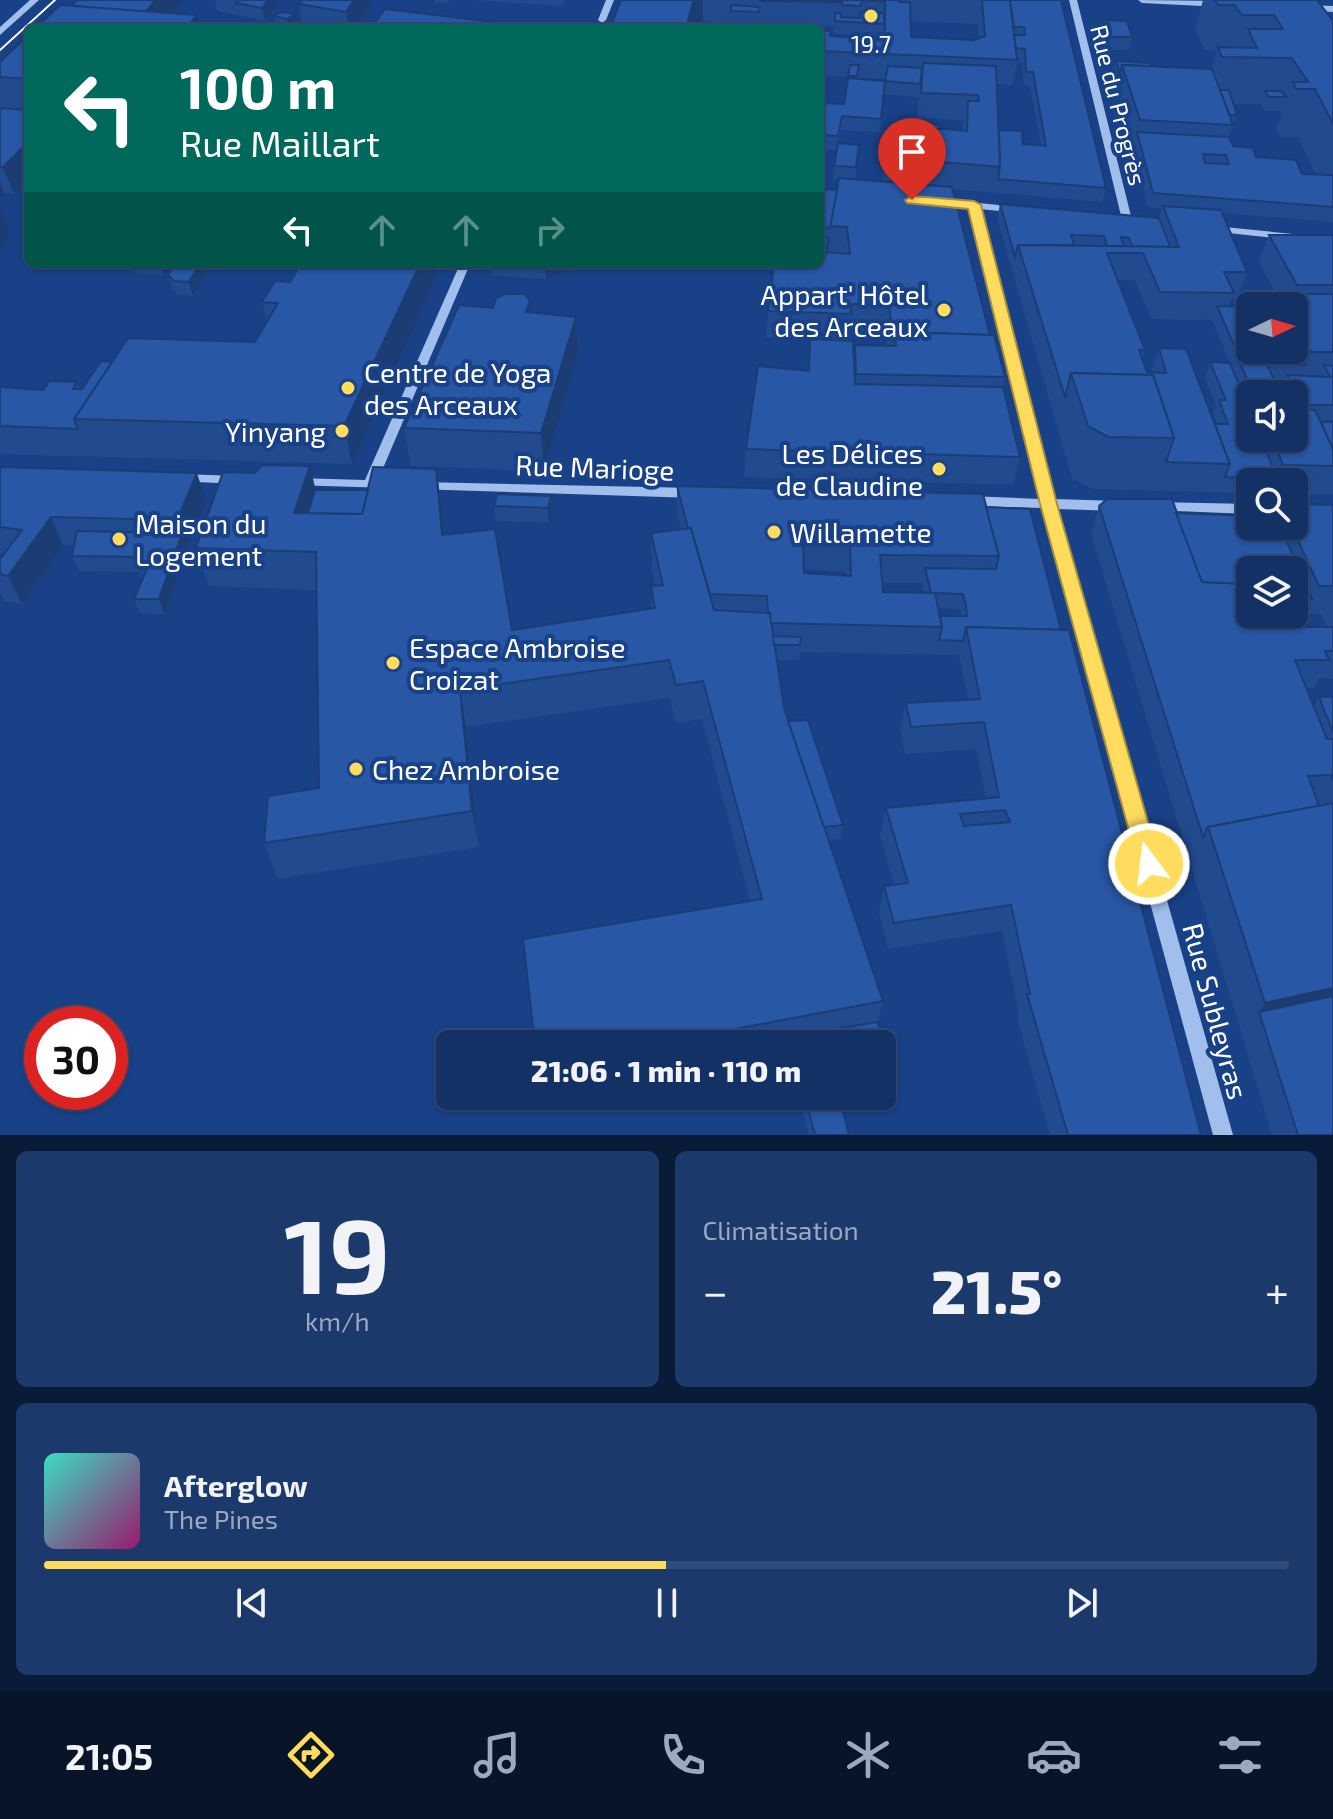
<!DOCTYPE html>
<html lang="fr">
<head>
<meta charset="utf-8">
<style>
	body { margin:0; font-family:"Exo 2",sans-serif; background:#1c396b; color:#f1f3f6; height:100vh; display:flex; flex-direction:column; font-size:30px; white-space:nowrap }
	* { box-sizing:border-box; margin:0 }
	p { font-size:26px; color:#9da9bf }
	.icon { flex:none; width:44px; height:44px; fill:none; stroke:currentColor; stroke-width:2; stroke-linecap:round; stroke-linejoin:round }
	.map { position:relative; height:1135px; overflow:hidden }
	.sheet { display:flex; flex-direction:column; gap:16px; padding:16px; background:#0a1b38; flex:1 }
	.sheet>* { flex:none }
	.hud { position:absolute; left:24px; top:24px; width:800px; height:244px; border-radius:12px; box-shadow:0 2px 6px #0004,0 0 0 2px #324c79; background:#00695c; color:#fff; overflow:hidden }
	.needle { width:52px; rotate:85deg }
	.buttons { position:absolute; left:1236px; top:292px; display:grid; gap:16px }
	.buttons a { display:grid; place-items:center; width:72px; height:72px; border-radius:12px; background:#133165; box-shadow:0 2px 6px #0004,0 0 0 2px #324c79; font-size:40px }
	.speed { position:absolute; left:24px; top:1006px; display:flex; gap:16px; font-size:40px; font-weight:700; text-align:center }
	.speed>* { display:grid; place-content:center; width:104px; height:104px; border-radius:50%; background:#133165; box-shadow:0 2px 6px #0004,0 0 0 2px #324c79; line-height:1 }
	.speed .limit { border:12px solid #d22; background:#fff; color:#111 }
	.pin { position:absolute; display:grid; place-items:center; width:68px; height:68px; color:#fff; margin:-82px -34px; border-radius:50% 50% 50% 0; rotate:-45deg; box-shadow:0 0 8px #0007 }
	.pin .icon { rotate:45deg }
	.me { position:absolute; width:88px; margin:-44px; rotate:345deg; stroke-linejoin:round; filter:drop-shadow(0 0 6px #0008) }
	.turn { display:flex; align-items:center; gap:28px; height:168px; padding:0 24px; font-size:36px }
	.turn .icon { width:104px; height:104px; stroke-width:2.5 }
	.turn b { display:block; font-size:56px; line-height:68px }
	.lanes { display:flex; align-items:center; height:76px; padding:0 24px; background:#0003; justify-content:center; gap:40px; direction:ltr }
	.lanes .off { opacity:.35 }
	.big { font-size:60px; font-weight:800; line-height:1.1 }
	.sheet .widget { flex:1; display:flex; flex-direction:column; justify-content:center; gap:12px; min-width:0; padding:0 28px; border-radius:12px; background:#1c396b }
	.sheet .dial { align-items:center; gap:0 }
	.dial b { font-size:104px; line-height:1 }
	.song { display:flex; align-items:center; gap:24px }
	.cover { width:96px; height:96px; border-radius:12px; background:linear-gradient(135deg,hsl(170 70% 55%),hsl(320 70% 35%)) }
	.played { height:8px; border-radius:4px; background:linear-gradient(90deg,#ffdc5d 50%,#324c79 50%) }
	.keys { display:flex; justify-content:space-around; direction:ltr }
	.heat { display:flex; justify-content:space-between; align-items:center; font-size:44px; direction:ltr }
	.sheet .tiles { flex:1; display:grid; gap:16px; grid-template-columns:1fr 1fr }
	.widget:last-child { grid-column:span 2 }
	.trip { position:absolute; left:436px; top:1030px; width:460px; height:80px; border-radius:12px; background:#133165; box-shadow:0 2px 6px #0004,0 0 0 2px #324c79; font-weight:800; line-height:80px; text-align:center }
	.menu { display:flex; height:128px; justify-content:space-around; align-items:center; background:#081428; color:#9da9bf }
	.menu .icon { width:56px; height:56px }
	.menu .on { color:#ffdc5d }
	.menu b { font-size:36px; color:#f1f3f6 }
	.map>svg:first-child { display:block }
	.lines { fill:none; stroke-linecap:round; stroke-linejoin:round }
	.minor { fill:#a1beed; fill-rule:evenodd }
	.tram { stroke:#fff; stroke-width:2 }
	.wall { fill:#224b8f; fill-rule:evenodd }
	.shaded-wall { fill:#1c3d74 }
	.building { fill:#2857a6; stroke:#1c3d74; stroke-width:2; fill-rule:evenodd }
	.route { fill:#ffdc5d; stroke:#a68f3c; stroke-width:2 }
	.poi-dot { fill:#ffdc5d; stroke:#194187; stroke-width:3 }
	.labels { text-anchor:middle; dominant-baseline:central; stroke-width:8; stroke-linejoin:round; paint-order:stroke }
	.far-poi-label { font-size:24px; fill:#fff; stroke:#194187 }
	.far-street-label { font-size:24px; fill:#fff; stroke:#194187 }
	.poi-label { font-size:28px; fill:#fff; stroke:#194187; text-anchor:start }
	.street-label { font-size:28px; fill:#fff; stroke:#194187 }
</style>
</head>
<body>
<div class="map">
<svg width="1333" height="1135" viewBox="0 0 1333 1135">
	<rect width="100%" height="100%" fill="#194187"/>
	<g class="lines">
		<g class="minor">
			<polygon points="30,0 39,0 0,35 0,27"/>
			<polygon points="606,0 614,0 606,20 602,23 598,20"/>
			<polygon points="1069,0 1077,0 1132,220 1131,222 1123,222 1122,220"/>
			<polygon points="1138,0 1222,1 1226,4 1222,7 1142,3"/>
			<polygon points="1306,5 1333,6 1333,12 1303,10 1302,8"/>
			<polygon points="939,199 1018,207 1023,210 1018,213 980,209 1054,499 1119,501 1126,506 1119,511 1057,509 1233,1135 1213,1135 1043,508 968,506 961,501 968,496 1041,499 970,208 935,204 934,202"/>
			<polygon points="1214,226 1293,234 1298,237 1293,240 1210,231 1209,229"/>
			<polygon points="460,264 470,264 378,480 392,482 394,485 392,488 291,485 289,482 296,478 365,480"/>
			<polygon points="180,474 239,476 246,480 239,484 175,481 173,478"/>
			<polygon points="420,482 695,488 702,493 695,498 415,489 413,486"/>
			<polygon points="1156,502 1250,504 1250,514 1151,510 1149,507 1151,504"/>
		</g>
		<polyline class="tram" points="0,50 55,0"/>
	</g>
	<g class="wall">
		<polygon points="77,0 184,0 172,14 197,15 201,28 36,28 71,6"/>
		<polygon points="215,0 281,0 265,21 217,11"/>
		<polygon points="374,0 356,28 303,28 299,4"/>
		<polygon points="434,0 449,0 446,3 435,3"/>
		<polygon points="470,0 565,0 562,6"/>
		<path d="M621,0H1061L1106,188L1102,202L952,189L990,335L1005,377L1003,387L1020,457L1013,485L744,477L746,449L807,371L810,340L766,338L768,311L820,264V189L837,190L839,180H833L837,150L820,149V103L844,104L848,77L823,76L820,96V30L830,36L882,38V33V37L834,34V26L759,25L703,21L693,26ZM911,21L978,24L979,38L974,40L911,37ZM1017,62H1022L1024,85L1030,86L1041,145L1023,144L999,130L997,84L1012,85ZM858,78L885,79V81L857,79ZM919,93L917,118L964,120L963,130L940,129L918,123L917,129L909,137L889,135L883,181L855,179L859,145L838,143L841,130L880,132L884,94L918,97ZM849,331L885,332L887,346L855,345L854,360L848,340Z"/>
		<path d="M1203,0H1317L1333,21V222L1222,213L1247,272L1237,299H1232L1229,306L1294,350V306H1278L1280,301L1259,262L1269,235H1333V420H1320L1321,422H1333V494H1294V482H1250V493L1092,489L1072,478L997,218L1000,204L1159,218L1162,208L1148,207L1133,146L1112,74L1116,61L1151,66L1212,69L1217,50H1205L1195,30ZM1234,104H1260L1265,111H1280L1282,114L1276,129L1280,137H1298L1315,174H1302L1233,146L1229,137L1237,115ZM1118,280H1135L1151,319L1212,320L1230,363L1210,362L1205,377L1216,406L1213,414L1217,424H1215L1159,348L1151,372H1147L1142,360L1145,350ZM1273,379H1285L1281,389L1283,394H1294V438H1250V394H1280Z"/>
		<polygon points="281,12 298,27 276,28 274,16"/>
		<polygon points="1103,20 1132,37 1128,50 1105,50 1100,33"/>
		<polygon points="28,35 28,178 14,194 4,193 0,197 0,62"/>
		<polygon points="96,264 117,264 115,267 97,267"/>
		<polygon points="132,264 171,264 172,266 164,275 135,273"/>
		<polygon points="490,264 576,264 575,268 546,279 492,275"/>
		<polygon points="211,268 193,296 179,295 173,290 168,275"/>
		<polygon points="436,278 352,464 0,454 0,387 44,390 77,382 80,389 82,389 112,362 255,342 267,321 262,302 290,282"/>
		<polygon points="530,301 531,312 576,317 578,354 544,471 411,466 404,428 493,308"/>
		<polygon points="0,467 206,501 187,548 165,614 140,613 134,599 142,578 140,572 79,571 72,556 74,545 63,545 22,604 4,601 0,592 0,559 4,554 0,553"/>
		<path d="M436,469L442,508L445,535L512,630L652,609L651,586H655L652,571L651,533L681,529L677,514V486L986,507L1061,630L1201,1135H1050L1017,1018L1019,1014L1002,931L888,949L879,912L884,886L894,885L880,835L886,808L986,798L976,749L905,754L900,730L906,703L968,699L959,655L800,652L799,660H777L784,708L788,721L843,825L840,839L828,840L883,1001L878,1022L882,1044H535L750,901L702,719L676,723L669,698L466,727L479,847L278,879L264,843L319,788L316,590L209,586L196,548L315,490H368ZM804,569L846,572V575L804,573ZM882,583H922L924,592H883ZM938,608L960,609L961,616H940Z"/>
		<polygon points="551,496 552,511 549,523 496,521 494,506"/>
		<path d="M1333,505V679L1319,678L1314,688H1306L1314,707L1319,697H1333V1135H1272L1091,534L1099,506L1176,513L1250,526H1294ZM1250,570H1294V613L1321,614L1327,627H1281Z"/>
		<polygon points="804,1096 849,1135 809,1135 802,1107"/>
	</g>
	<g class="shaded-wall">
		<polygon points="156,0 184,0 159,28 138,20"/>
		<polygon points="268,0 281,0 265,21 262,8"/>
		<polygon points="354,0 374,0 356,28 349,28 346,12"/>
		<polygon points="697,0 703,0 703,21 693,26 692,28 686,28 693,2"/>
		<polygon points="296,14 298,27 289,28 287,19"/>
		<polygon points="197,15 201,28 186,28"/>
		<polygon points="28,142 28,178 14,194 3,167"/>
		<polygon points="0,182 4,193 0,197"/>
		<polygon points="0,207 11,234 0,249"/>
		<polygon points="160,264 171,264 172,266 164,275"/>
		<polygon points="200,264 210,264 211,268 193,296 189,282"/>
		<polygon points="416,264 434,264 436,278 352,464 344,426"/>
		<polygon points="545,264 576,264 575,268 546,279"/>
		<polygon points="530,301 534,338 526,312"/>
		<polygon points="576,317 578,354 544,471 541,433"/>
		<polygon points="310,466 319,504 309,536 294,513"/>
		<polygon points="436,469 442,508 448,573 442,535"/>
		<polygon points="197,473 206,501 187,548 165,614 159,599 182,533 177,520"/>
		<polygon points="551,496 552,511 549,523 548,508"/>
		<polygon points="51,517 63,545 22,604 8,576"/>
		<polygon points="460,690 466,727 479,847 472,811"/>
		<polygon points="1333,988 1333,1016 1259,1012 1265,1003"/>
	</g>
	<g class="building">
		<polygon points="77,0 156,0 145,12 71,6"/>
		<polygon points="239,0 268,0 262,8 236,3"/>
		<polygon points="302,0 354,0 346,12 299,4"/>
		<polygon points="621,0 697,0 693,2 686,28 610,28"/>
		<polygon points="760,0 899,0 899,2 910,2 911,37 974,40 985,36 982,0 1010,0 1017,60 820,51 820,30 830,31 830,36 885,39 885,2 862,0 861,6 842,5 842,2 760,1"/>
		<polygon points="1010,0 1061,0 1106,188 998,179 1000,167 999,130 1022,131 1023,144 1046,146 1033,72 1026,72 1025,49 1016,48 1014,35 1025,35 1024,27 1014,27"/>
		<polygon points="1215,0 1317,0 1333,21 1333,124 1315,89 1296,89 1293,82 1308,82 1292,58 1222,57 1218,47 1257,48 1248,29 1283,29 1274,15 1242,15 1235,5 1218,5"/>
		<polygon points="60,5 197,15 186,28 163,28 124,25 121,28 36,28"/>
		<polygon points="731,5 760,7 759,12 731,11"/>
		<polygon points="385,9 534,27 533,28 371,28"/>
		<polygon points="281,12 296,14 287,19 274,16"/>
		<polygon points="860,12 884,13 884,24 835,21 835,13 841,13 841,17 860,18"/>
		<polygon points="1103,20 1127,21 1132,37 1108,37"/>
		<polygon points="28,35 28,79 0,77 0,62"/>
		<polygon points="1116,61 1150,63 1151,66 1122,65 1120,75"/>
		<polygon points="820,63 824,64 822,83 820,83"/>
		<polygon points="923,63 996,66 1000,167 917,160 919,127 967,131 968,101 979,101 978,95 921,93"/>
		<polygon points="850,65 859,65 857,76 848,76"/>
		<polygon points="1122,65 1212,69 1233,125 1140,120"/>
		<polygon points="888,66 922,68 920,84 885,81"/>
		<polygon points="848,78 885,81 881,119 842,116 838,136 820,135 820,103 844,104"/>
		<polygon points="1220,90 1229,90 1237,115 1230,115"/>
		<polygon points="1265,91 1281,91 1286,97 1269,97"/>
		<polygon points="0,108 28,110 28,142 3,167 0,167"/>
		<polygon points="918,123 941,125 940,129 919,127 915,172 884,170 889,135 909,137 911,128 918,129"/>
		<path d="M1137,132L1229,137L1233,146L1253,148L1256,157L1296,160L1302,174L1333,175V207L1153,193ZM1203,154L1226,155L1229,164L1205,163Z"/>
		<polygon points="838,143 859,145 856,167 834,166"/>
		<polygon points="839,178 952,187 990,335 895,332 893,342 889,305 850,304 851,314 768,311 774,264 820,264 820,258 825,258 826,252 850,254 847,227 830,226"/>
		<polygon points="820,189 837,190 830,228 820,227"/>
		<polygon points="1000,204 1159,218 1170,247 1132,246 1129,238 1121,237 1124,246 1107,246 1104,236 1071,235 1074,245 1018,245 1015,257"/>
		<polygon points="1163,206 1221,210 1247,272 1224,272 1234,293 1160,292 1143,253 1107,253 1145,350 1139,350 1147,372 1166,373 1159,348 1186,349 1230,464 1166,462 1174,438 1153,375 1071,373 1065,397 1018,245 1179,247"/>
		<polygon points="1269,235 1333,235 1333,285 1297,285"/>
		<polygon points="820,237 829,238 825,258 820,258"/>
		<polygon points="176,264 200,264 189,282 174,281 168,275"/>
		<polygon points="301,264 420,264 344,426 74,419 128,338 255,342 278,303 262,302 275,281 290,282"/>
		<polygon points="505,294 525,294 530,301 526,312 576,317 541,433 404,428 459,305 493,308 496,298"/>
		<polygon points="1283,294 1333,294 1333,352 1311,352 1294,317 1294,306 1289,306"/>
		<polygon points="1217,306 1250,307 1250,350 1294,350 1294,343 1305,365 1267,364 1261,350 1236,350"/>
		<polygon points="895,332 994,335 1005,377 856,374 855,345 896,346"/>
		<polygon points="810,339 853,341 855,384 1003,387 1020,457 746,449 758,366 809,371"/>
		<polygon points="1235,350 1261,350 1280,394 1253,394"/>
		<polygon points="101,361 112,362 74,419 78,429 0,426 0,387 44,390 49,381 77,382 73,389 82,389"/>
		<polygon points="1210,362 1230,363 1250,412 1250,438 1261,438 1277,478 1225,477 1230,464 1215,424 1228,424 1219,400 1226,400"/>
		<polygon points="1324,365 1333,366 1333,405 1300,405 1287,375 1330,377"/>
		<polygon points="1071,373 1153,375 1174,438 1108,437 1088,426"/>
		<polygon points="1294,409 1315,410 1333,449 1333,466 1283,465 1272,438 1294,438"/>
		<polygon points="1321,422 1333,422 1333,449"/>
		<polygon points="262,465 310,466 294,513 362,514 373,467 436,469 442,535 495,529 512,630 655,608 651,586 663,585 651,533 691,528 714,610 770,613 784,708 883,1001 656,1044 535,1044 523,939 762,899 703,681 676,685 669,660 460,690 472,811 264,843 268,796 319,788 316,552 196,548 223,472 255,473"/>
		<polygon points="0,467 197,473 177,520 51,517 8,576 0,574 0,559 22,530 0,527"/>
		<path d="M677,486L983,494L999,556L880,555L883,592L935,593L942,627L771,623L770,613H768L767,596L710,594L691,528H688ZM803,541L850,544L851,576L804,573Z"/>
		<polygon points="315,490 368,490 362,514 308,513"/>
		<polygon points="497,494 551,496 548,508 494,506"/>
		<polygon points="1107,499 1172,499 1202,582 1250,584 1250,614 1275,614 1281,627 1333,627 1333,651 1325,651 1329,660 1295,660 1327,739 1333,739 1333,780 1331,775 1308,776 1319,806 1208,827 1203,837 1099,506"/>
		<polygon points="1294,504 1333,505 1333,586 1319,586 1291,526 1294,526"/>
		<polygon points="986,507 1030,509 1061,630 966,627 963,641 939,640 942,627 940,616 967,616 966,606 963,594 931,593 925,568 996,569 999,556"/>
		<polygon points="1176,513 1250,516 1250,526 1280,526 1312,599 1294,598 1294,570 1250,570 1250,584 1202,582"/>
		<polygon points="77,531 182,533 159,599 134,599 148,566 137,566 142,557 72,556"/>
		<path d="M966,627L1069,630L1201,1135H1068L1027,994H1030L1011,905L894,923L884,886L908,883L886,808L999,797L984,722L911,727L906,703L980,699ZM1005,810L1010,822L964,826L960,814Z"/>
		<polygon points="773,636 801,637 800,645 774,645"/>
		<polygon points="1319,697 1333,697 1333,732"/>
		<polygon points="808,720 843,825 824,827 788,721"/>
		<polygon points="1333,803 1333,988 1265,1003 1208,827"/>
		<polygon points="1333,996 1333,1135 1298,1135 1259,1012"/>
		<polygon points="878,1022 884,1046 882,1047 882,1044 827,1044 823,1031"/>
		<polygon points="805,1096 839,1096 849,1135 815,1135"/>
	</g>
	<polygon class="route" points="912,196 974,201 981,205 1057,504 1160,864 1156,871 1149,874 1141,871 1138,864 1040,504 968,209 907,203 905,200"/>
	<g class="poi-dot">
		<circle cx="871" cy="16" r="8"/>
		<circle cx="944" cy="310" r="8"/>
		<circle cx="348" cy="388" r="8"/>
		<circle cx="342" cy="431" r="8"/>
		<circle cx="939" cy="469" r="8"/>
		<circle cx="774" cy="532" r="8"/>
		<circle cx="119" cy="539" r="8"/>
		<circle cx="393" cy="663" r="8"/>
		<circle cx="356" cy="769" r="8"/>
	</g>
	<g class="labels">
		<g class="far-poi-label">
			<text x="871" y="43">19.7</text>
		</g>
		<g class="far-street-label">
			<text transform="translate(1119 105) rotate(76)">Rue du Progrès</text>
		</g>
		<g class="poi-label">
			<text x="928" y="294" text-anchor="end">Appart' Hôtel<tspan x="928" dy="32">des Arceaux</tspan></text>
			<text x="364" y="372">Centre de Yoga<tspan x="364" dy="32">des Arceaux</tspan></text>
			<text x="326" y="431" text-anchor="end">Yinyang</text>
			<text x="923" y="453" text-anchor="end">Les Délices<tspan x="923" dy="32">de Claudine</tspan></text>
			<text x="135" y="523">Maison du<tspan x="135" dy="32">Logement</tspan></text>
			<text x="790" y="532">Willamette</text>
			<text x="409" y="647">Espace Ambroise<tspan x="409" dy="32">Croizat</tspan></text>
			<text x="372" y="769">Chez Ambroise</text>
		</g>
		<g class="street-label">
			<text transform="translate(595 467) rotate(2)">Rue Marioge</text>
			<text transform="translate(1216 1011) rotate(75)">Rue Subleyras</text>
		</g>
	</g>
</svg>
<div class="buttons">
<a><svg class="needle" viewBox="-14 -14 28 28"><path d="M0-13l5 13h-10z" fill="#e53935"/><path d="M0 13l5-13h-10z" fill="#9da9bf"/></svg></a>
<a><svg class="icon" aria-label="sound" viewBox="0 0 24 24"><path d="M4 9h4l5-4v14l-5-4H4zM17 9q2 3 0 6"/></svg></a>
<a><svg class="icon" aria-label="search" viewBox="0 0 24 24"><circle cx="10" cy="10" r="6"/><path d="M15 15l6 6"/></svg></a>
<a><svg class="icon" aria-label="layers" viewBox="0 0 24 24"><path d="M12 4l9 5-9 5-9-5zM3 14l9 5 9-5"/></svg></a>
</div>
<div class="speed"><div class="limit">30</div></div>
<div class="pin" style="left:912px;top:200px;background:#d93025"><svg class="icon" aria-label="arrive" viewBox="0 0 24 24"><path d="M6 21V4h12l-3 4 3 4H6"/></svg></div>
<svg class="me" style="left:1149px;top:864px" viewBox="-20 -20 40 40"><circle r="17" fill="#ffdc5d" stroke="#fff" stroke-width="3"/><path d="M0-11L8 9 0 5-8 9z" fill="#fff"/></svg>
<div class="trip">21:06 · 1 min · 110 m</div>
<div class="hud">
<div class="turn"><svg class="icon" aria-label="left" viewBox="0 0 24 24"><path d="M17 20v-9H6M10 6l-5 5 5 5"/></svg><div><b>100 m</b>Rue Maillart</div></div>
<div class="lanes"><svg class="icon" aria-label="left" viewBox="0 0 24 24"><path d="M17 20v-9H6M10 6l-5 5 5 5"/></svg><svg class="icon off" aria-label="ahead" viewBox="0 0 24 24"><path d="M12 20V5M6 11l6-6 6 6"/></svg><svg class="icon off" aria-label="ahead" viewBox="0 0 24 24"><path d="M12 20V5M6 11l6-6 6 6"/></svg><svg class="icon off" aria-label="right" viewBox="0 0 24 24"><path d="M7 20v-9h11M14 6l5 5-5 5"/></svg></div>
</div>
</div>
<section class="sheet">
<div class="tiles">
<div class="widget dial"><b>19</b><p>km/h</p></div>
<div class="widget"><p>Climatisation</p>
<div class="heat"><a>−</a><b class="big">21.5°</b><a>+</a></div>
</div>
<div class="widget">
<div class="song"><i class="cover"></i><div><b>Afterglow</b><p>The Pines</p></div></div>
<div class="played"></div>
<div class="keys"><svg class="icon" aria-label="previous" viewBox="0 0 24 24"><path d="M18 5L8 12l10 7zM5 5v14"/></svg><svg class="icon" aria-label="pause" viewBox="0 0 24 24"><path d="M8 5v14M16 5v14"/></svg><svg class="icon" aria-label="next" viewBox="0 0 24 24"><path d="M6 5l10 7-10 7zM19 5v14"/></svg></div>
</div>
</div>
</section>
<nav class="menu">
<b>21:05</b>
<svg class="icon on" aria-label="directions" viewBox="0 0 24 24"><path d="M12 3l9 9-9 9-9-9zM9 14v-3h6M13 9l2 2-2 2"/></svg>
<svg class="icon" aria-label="music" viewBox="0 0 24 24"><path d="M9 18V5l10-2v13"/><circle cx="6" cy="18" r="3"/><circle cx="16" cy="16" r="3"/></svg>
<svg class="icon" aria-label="phone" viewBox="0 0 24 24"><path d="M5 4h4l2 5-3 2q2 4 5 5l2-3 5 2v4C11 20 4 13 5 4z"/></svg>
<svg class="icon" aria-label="climate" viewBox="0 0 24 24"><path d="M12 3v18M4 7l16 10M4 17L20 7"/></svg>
<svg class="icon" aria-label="car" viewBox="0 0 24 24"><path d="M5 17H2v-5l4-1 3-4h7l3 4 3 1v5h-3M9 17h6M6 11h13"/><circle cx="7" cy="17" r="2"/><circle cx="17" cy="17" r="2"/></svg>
<svg class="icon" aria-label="filters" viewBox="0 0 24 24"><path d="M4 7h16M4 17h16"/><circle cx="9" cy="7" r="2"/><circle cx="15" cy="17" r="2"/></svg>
</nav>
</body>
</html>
